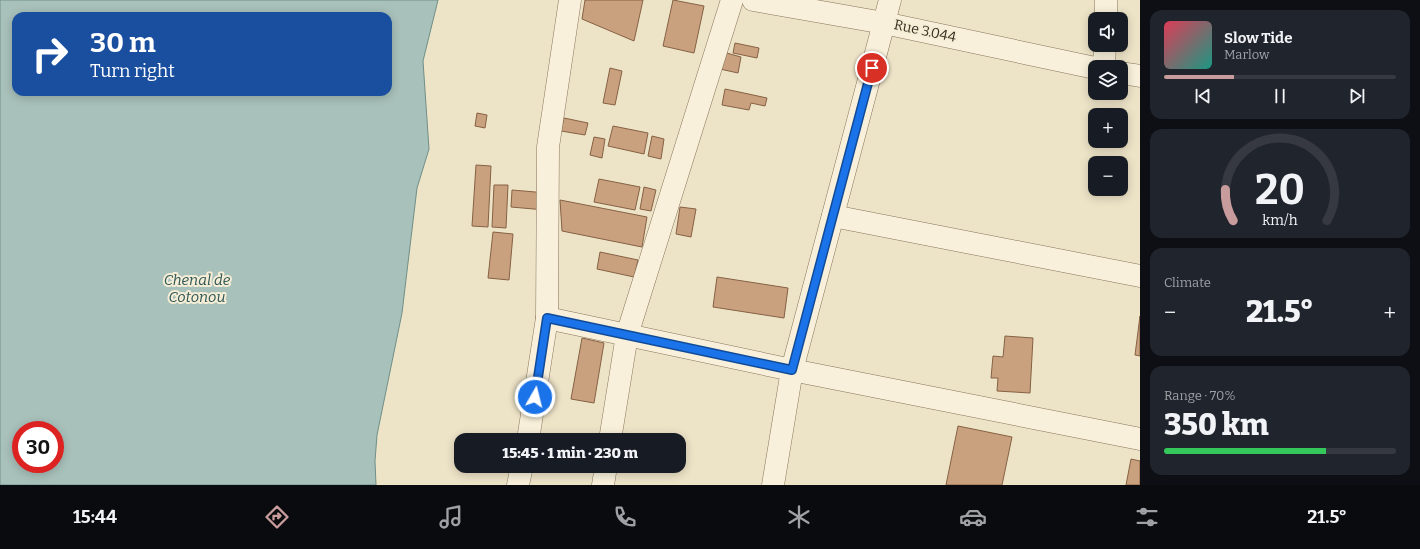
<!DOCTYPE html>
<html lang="en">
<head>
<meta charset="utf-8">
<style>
	body { margin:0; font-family:Bitter,serif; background:#20242c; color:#f1f3f6; height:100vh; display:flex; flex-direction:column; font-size:15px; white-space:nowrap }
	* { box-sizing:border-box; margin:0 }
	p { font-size:13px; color:#9ea1a6 }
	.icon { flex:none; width:22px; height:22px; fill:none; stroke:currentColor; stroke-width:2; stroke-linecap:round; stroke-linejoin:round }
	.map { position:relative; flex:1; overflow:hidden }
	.sheet { display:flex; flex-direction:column; gap:10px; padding:10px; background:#0d0f14; width:280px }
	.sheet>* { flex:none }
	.top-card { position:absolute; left:12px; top:12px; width:380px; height:84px; border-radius:12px; box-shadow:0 2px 10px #0003; background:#1a4fa0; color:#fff; overflow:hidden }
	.tools { position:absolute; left:1088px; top:12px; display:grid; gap:8px }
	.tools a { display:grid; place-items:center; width:40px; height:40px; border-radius:8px; background:#171b24; box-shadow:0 2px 10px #0003; font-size:20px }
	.speed { position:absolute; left:12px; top:421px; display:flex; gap:8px; font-size:20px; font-weight:700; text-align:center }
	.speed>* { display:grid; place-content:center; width:52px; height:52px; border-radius:50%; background:#171b24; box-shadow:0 2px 10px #0003; line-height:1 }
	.speed .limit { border:6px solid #d22; background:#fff; color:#111 }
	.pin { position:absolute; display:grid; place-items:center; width:34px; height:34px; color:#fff; margin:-17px; border:2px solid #fff; border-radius:50%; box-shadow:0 1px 4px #0007 }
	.me { position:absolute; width:44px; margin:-22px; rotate:8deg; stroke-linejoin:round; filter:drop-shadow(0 0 3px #0008) }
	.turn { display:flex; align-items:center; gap:14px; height:84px; padding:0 12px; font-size:18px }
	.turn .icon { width:52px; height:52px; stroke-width:2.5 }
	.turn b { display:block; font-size:28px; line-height:34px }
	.big { font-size:30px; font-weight:800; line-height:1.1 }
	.sheet .card { flex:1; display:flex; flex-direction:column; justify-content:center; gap:6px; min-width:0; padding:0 14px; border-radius:12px; background:#20242c }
	.sheet .dial { align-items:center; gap:0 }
	.dial svg { height:104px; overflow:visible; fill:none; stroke:#363941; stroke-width:7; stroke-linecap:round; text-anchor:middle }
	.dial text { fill:#f1f3f6; stroke:none }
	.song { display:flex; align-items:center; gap:12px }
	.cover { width:48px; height:48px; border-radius:6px; background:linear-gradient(135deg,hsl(350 70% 55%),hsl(170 70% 35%)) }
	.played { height:4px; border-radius:2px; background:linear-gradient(90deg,#c89c9c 30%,#363941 30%) }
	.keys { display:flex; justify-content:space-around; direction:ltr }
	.heat { display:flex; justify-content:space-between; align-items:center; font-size:22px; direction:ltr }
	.charge { height:6px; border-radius:3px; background:linear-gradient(90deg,#34c759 70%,#363941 0) }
	.trip { position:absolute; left:454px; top:433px; width:232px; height:40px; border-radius:12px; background:#171b24; box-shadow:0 2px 10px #0003; font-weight:800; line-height:40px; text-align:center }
	.tab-bar { display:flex; height:64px; justify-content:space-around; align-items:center; background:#090b0e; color:#9ea1a6 }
	.tab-bar .icon { width:28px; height:28px }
	.tab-bar .on { color:#c89c9c }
	.tab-bar b { font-size:18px; color:#f1f3f6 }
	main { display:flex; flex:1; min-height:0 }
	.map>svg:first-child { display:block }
	.water { fill:#a8c1ba; stroke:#6f8f88; fill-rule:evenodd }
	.building { fill:#c9a17e; stroke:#866144 }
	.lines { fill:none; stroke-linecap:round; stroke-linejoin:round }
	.street-casing { stroke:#88755d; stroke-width:23 }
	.street { stroke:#f8f0da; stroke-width:22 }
	.route-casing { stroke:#114b97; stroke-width:10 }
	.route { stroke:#1a73e8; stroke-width:7 }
	.labels { text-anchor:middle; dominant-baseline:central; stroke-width:4; stroke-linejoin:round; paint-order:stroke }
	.street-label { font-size:14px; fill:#392d20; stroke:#f5edd6 }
	.water-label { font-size:15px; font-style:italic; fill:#305857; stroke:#f5edd6 }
</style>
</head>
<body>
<main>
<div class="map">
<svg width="1140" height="485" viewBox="0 0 1140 485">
	<rect width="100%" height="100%" fill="#ede3c7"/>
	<path class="water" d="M0,0H438L423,61L429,149L417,188L402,313L377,435L375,461L376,485H0ZM16,16H388V92H16ZM21,430H55V464H21Z"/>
	<g class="building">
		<polygon points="585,0 643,0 634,41 582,19"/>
		<polygon points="673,0 704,6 694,53 663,46"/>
		<polygon points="735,43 759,48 757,58 733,53"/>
		<polygon points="723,52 741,57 738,73 720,69"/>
		<polygon points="610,68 622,71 615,105 603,103"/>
		<polygon points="725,89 767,98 765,106 751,103 749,110 722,105"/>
		<polygon points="477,113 487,115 485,128 475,126"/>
		<polygon points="564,118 588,123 585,135 561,131"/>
		<polygon points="613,126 648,133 644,154 608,146"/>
		<polygon points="652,136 664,139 661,159 648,156"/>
		<polygon points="594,137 605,139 602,158 590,155"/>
		<polygon points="476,165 491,166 488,227 472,226"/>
		<polygon points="599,179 640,187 635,210 594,202"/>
		<polygon points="494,185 508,185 506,228 492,227"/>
		<polygon points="644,187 656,190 651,211 640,209"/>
		<polygon points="512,190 547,193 545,210 511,207"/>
		<polygon points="560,200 647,217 642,247 562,231"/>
		<polygon points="680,207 696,209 691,237 676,234"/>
		<polygon points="493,232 513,234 509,280 488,278"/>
		<polygon points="600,252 638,260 634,277 597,269"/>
		<polygon points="717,277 788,288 784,318 713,307"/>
		<polygon points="1140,316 1140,356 1135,355"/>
		<polygon points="1005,336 1033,338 1030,393 997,391 998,378 991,378 993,356 1003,357"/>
		<polygon points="582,338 604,343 594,403 571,399"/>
		<polygon points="958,426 1012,437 1002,485 946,485"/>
		<polygon points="1131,459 1140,461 1140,485 1126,485"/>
	</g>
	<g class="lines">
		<defs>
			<g id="street">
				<polyline points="753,0 884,23 1095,68"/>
				<polyline points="1106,19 1106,0"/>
				<polyline points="1104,67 1105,45"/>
				<polyline points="1121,73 1140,76"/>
				<polyline points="833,216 1140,276"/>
				<polyline points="547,318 792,370 1140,439"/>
				<polyline points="528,440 547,318 548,147 570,0"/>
				<polyline points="610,440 627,335 732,0"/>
				<polyline points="518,485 522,466"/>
				<polyline points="603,485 606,466"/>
				<polyline points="773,485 792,370 890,0"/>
			</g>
		</defs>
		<use href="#street" class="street-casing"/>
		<use href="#street" class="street"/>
	</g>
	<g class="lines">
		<defs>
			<polyline id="route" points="535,397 547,318 792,370 872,68"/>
		</defs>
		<use href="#route" class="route-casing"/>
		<use href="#route" class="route"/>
	</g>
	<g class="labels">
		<g class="street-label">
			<text transform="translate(925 31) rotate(12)">Rue 3.044</text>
		</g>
		<g class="water-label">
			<text x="197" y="280">Chenal de<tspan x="197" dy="17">Cotonou</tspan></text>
		</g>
	</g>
</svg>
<div class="tools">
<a><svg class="icon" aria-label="sound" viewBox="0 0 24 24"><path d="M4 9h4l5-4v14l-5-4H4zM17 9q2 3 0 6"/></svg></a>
<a><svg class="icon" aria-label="layers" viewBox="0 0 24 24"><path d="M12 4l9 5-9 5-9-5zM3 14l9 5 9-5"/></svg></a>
<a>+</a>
<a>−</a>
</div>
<div class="speed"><div class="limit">30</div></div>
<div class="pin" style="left:872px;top:68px;background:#d93025"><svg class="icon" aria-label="arrive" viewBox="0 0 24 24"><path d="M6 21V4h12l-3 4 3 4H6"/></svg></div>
<svg class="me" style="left:535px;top:397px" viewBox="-20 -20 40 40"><circle r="17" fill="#1a73e8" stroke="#fff" stroke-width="3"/><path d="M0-11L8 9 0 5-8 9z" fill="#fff"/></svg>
<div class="trip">15:45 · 1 min · 230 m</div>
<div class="top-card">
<div class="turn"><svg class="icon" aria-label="right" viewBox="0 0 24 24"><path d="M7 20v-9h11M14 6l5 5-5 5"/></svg><div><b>30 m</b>Turn right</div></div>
</div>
</div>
<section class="sheet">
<div class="card">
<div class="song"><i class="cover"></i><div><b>Slow Tide</b><p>Marlow</p></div></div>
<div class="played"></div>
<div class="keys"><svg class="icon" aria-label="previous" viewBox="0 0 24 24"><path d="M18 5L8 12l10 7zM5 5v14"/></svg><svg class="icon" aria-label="pause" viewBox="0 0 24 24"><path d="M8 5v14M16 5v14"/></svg><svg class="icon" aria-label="next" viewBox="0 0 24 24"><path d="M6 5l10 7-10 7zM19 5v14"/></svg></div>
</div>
<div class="card dial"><svg viewBox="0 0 100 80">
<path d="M14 69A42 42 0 1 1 86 69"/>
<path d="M14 69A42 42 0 0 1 8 45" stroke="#c89c9c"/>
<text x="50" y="56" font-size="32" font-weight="700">20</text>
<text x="50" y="72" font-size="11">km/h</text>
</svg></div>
<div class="card"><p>Climate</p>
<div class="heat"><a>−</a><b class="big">21.5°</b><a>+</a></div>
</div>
<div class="card"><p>Range · 70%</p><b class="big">350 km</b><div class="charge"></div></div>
</section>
</main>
<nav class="tab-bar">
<b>15:44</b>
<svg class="icon on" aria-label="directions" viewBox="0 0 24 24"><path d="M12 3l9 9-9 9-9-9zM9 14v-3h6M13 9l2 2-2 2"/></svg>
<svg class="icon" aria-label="music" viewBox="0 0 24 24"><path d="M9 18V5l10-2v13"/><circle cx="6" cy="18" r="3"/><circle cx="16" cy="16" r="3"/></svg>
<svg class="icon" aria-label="phone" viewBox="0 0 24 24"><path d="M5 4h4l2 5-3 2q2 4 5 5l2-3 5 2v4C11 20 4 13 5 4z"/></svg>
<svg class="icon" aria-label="climate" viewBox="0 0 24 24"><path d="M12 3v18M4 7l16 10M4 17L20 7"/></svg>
<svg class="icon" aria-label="car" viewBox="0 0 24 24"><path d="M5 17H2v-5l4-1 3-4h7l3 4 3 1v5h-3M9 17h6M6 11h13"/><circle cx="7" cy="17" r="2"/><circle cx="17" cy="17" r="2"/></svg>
<svg class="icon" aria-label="filters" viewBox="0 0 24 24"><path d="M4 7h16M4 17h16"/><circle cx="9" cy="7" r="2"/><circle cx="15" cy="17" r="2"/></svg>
<b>21.5°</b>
</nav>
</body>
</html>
